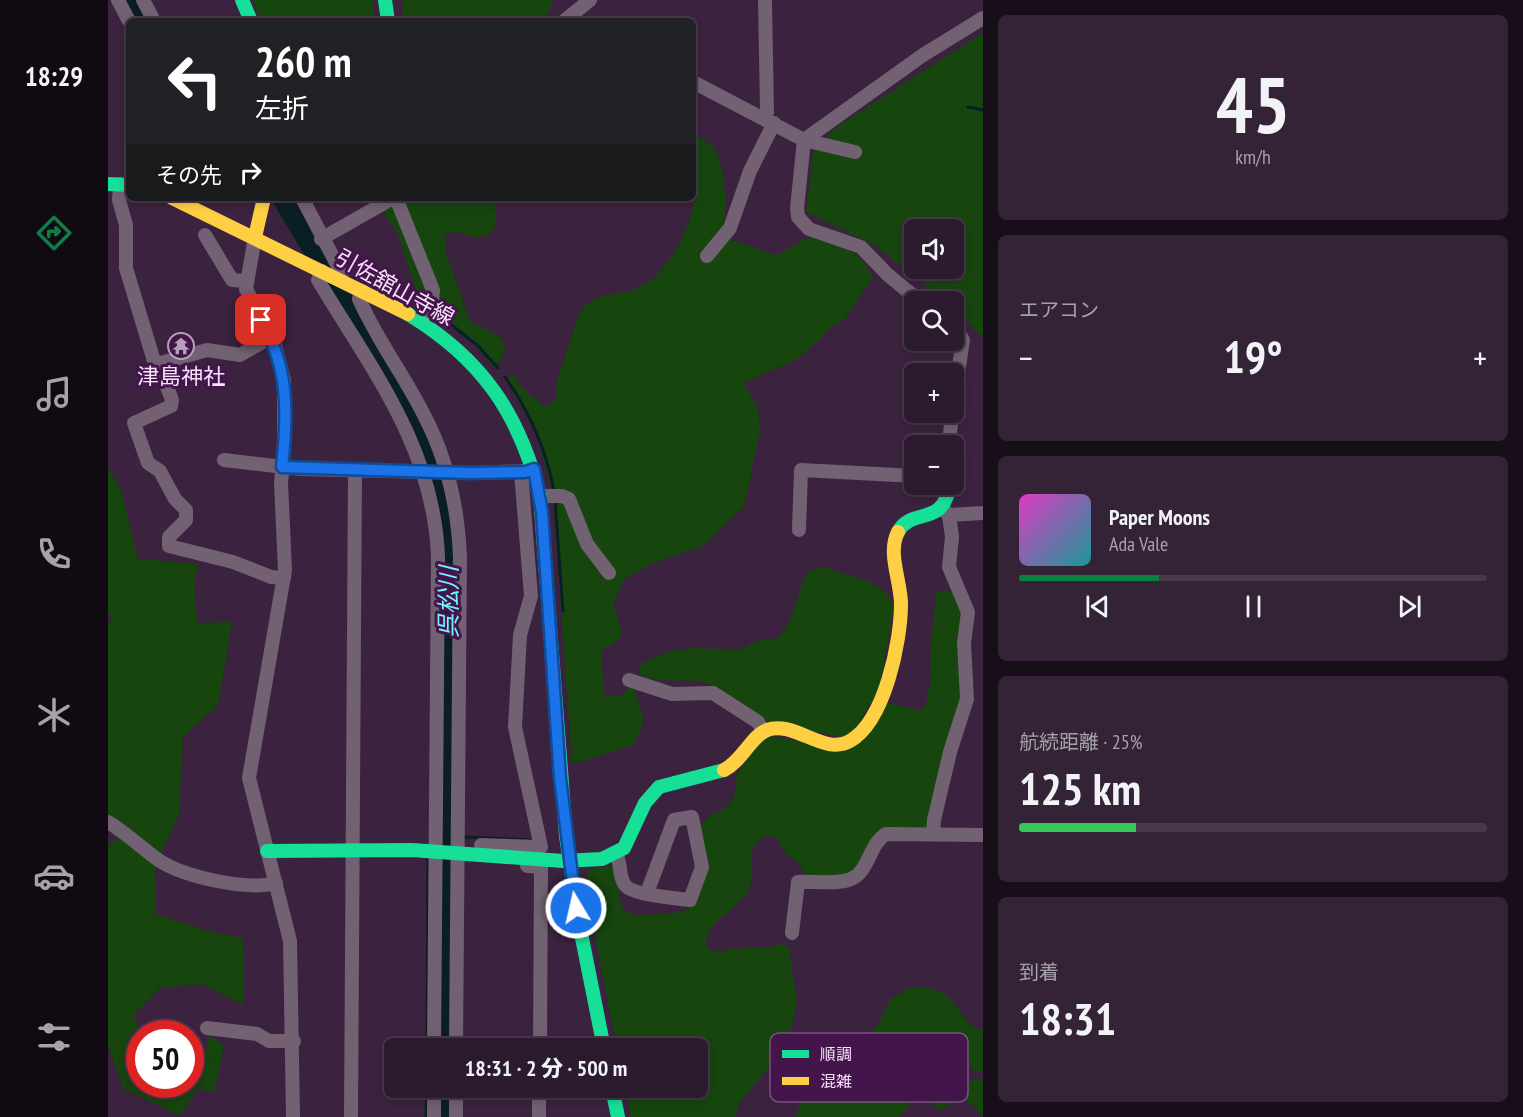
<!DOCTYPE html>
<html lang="ja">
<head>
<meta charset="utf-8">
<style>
	body { margin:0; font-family:"PT Sans Narrow","Noto Sans JP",sans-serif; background:#342336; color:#f1f3f6; height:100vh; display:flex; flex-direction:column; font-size:22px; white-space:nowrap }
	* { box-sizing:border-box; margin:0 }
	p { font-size:20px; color:#a6a1aa }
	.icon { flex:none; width:33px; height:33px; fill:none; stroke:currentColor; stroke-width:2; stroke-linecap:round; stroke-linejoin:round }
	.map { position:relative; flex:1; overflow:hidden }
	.details { display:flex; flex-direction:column; gap:15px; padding:15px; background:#180e19; width:540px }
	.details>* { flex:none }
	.hud { position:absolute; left:18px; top:18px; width:570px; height:183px; border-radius:9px; box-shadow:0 3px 9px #0003,0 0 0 2px #48384a; background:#202124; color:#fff; overflow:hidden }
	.tools { position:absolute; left:796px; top:219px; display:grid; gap:12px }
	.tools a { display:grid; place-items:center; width:60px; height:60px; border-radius:9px; background:#2c1a2e; box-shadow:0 3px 9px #0003,0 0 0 2px #48384a; font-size:30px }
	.speed { position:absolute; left:18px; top:1020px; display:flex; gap:12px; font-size:30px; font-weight:700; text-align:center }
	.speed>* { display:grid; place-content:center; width:78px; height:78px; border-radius:50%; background:#2c1a2e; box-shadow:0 3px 9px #0003,0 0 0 2px #48384a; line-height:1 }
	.speed .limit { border:9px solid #d22; background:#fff; color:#111 }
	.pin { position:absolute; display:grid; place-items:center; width:51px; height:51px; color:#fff; margin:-26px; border-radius:12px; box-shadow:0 3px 9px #0006 }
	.me { position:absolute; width:66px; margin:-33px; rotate:351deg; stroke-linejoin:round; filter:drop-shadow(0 0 4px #0008) }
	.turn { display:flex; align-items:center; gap:21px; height:126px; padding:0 30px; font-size:27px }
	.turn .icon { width:78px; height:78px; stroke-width:2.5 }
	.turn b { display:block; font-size:42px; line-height:51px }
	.then { display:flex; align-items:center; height:57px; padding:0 30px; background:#0003; gap:12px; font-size:22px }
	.big { font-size:45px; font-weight:800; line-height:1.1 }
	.details .tile { flex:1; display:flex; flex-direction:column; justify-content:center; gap:9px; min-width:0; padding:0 21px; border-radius:9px; background:#342336 }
	.details .dial { align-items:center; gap:0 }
	.dial b { font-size:78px; line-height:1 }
	.song { display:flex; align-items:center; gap:18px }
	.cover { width:72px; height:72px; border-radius:9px; background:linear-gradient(135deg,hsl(310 70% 55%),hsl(180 70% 35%)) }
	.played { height:6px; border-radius:3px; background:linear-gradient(90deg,#0b8043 30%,#48384a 30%) }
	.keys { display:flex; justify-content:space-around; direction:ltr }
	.heat { display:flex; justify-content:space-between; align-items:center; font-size:33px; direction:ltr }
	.charge { height:9px; border-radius:4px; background:linear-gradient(90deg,#34c759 25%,#48384a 0) }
	.trip { position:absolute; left:276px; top:1038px; width:324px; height:60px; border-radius:9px; background:#2c1a2e; box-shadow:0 3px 9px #0003,0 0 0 2px #48384a; font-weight:800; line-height:60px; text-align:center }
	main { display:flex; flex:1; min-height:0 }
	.tab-bar { display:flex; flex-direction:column; width:108px; justify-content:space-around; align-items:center; background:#120a12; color:#a6a1aa }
	.tab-bar .icon { width:42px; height:42px }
	.tab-bar .selected { color:#0b8043 }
	.tab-bar b { font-size:27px; color:#f1f3f6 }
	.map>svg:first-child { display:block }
	.green { fill:#16450e; fill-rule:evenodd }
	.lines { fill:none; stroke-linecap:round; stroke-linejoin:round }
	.stream { stroke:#0a1f24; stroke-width:3 }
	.river { stroke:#0a1f24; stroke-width:20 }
	.street { stroke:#716173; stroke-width:14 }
	.fast { stroke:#16e098; stroke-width:14 }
	.slow { stroke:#ffcf43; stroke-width:14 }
	.route-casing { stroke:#114b97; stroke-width:15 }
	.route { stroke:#1a73e8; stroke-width:10 }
	.labels { text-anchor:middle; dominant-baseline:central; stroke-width:6; stroke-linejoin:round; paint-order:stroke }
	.street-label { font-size:22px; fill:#f8e2fc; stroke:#43154b }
	.poi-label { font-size:22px; fill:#f8e2fc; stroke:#43154b }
	.water-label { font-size:24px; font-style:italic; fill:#74f5fe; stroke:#43154b }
	.key { fill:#43154b; stroke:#795280; stroke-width:1.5 }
	.key-label { font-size:16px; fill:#f8e2fc }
</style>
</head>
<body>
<main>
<nav class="tab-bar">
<b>18:29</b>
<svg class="icon selected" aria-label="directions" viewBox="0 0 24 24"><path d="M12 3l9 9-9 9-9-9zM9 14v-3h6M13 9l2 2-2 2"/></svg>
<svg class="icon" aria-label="music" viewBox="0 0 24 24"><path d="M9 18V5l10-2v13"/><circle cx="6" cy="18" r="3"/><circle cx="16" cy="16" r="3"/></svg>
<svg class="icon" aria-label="phone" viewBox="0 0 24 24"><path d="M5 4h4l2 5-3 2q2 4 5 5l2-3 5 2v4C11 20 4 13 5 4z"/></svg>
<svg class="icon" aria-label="climate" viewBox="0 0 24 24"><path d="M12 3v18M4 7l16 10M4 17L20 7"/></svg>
<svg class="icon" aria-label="car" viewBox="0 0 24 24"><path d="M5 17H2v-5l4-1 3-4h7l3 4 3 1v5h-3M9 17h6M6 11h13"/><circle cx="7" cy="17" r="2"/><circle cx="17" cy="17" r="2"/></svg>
<svg class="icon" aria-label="filters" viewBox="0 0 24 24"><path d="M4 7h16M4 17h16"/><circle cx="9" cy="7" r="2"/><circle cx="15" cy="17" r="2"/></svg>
</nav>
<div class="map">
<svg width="875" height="1117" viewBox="0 0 875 1117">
	<rect width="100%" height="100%" fill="#3b223e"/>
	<g class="green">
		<polygon points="145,0 265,0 267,21 152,21"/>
		<polygon points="295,0 445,0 436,21 294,21"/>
		<path d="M875,33V338L846,307V302L838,301L768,246L698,212L705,153L728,127ZM807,230H846V268H807Z"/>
		<path d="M585,132L607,148L614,170L618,200L615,231L618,238L667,255C676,252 694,240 701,238C725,232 756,257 765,277L737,319L724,326L709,342L689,359L636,383L650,409L652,432L636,507L595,546L545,563L516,579L506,603L514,634L509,641L493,651L496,695L510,697L525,685L536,720L526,745L464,764L445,496L429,435L403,389L401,377L407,375L414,388L437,407L448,399L449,381L472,312C487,292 503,296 525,290C554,282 580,234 585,206C589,183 585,155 585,132Z"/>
		<path d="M266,198H385C389,212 393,234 372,237C363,238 353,232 344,231L338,235L337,249L362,321L395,339C398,352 396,358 386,367L356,334L313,304L289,232Z"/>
		<polygon points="0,468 13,490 30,559 90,564 86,591 90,623 124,622 110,706 75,736 71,814 47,867 48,914 111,934 135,938 136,1005 94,984 51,988 26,1015 32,1033 32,1084 82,1084 83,1073 91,1074 102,1035 116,1046 106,1092 89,1089 72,1116 16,1089 0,1047 0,846 9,840 0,828 0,623 5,617 0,614"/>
		<path d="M715,567L765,583L779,593L786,608L771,691L741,738L660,724L608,690C595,672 553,688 531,674L533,663L561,651L588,648L634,650L645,642L670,638C692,613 685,593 702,570Z"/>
		<path d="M836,589L844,592L855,610L852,708L818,829L781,830L755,863L740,875L704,878L696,873L690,862L680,856L667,837L657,835C631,854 653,872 638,894C627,910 597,923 598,945L601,950L614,952L620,948L630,950C638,945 661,949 675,944L681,948L689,1002L680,1043L630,1105L628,1117H523L517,1088H590V1048H509L481,906L479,872L484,868L504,866C514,878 507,898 516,909C524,918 536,915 547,914C555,913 566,914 574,911C595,905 597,872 596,855C595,846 593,835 594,827C597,807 632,819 628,775L658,735L727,748L781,703L811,710L817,707L823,680L822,657L828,593Z"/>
		<path d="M812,987C853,990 846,1021 875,1031V1071H866C860,1064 858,1054 850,1049C832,1036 807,1044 800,1065C794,1087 814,1097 791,1117H688C698,1088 688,1087 716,1065L747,1071L757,1056L761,1035L772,1021L782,999L799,989Z"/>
		<polygon points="875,1078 875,1117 861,1101 843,1103 834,1110 824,1106 824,1096 827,1092"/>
	</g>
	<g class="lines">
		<g class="stream">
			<polyline points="860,107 875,110"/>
			<polyline points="331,315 369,345 390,368"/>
			<path d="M397,377C422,412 438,449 446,491"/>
			<polyline points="447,501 455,611"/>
			<polyline points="355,837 425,840"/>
			<polyline points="319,1048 320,857"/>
			<polyline points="318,1117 319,1088"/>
		</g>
		<g class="river">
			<polyline points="22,0 34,21"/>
			<path d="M174,198L306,419C328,463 339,508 341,557L337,1048"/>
			<polyline points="337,1117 337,1088"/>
		</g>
		<g class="street">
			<polyline points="10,0 21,21"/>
			<polyline points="35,0 46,21"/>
			<polyline points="456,21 482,0"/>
			<polyline points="585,82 696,140 747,152"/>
			<polyline points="656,118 659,112 657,0"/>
			<polyline points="12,184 11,200 18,225 18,268 46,361 53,363 99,350 132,355 163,337"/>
			<polyline points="194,198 234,274 231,279"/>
			<polyline points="288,198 325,290 324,302 316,323"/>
			<polyline points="97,235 124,280 137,281"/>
			<polyline points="147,237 138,289 167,346 176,380 176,451 173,483 177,570 141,778 182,941 185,1117"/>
			<polyline points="213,239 285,198"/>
			<polyline points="599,256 622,228 642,171 666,123"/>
			<path d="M214,271L210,280C264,370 326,448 330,557L326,1048"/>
			<path d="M255,291L251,299C269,340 296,375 316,415C339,459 350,507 352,557L348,1048"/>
			<polyline points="813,302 780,275 753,247 701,229 690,217 689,208 696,140 815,55 875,18"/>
			<polyline points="846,326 855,340 846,400"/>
			<polyline points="53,363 52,368 64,400 63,406 26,423 40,463 52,471 67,499 78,510 78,520 61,537 61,546 125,562 163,577 176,578"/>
			<polyline points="841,446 844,412"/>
			<polyline points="116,460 193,469 360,473 421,471"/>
			<polyline points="432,496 454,496 461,499 479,544 501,573"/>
			<polyline points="836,510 841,515 875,513"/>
			<polyline points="691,530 693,470 807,476"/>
			<polyline points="521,680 564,694 605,693 650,722 656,732"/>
			<path d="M0,822C19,833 34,849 52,861C77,877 140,891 168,883"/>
			<polyline points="825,834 826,820 842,752 859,699 856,643 860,612 841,567 844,537 841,515"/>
			<polyline points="373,845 433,847 407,727 412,635 423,596 413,472"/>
			<path d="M508,854C514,864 510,876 517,885C523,895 569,898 582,900L594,867L584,817L566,820L539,893"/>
			<polyline points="419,866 433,867 432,1048"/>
			<path d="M684,933L690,882C706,881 729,885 743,879C761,872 761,844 778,834L875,835"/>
			<polyline points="99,1028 149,1034 161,1041 186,1041"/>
			<polyline points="243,1117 247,470"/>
			<polyline points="326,1117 326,1088"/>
			<polyline points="348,1117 348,1088"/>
			<polyline points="431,1117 431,1088"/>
		</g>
		<g class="fast">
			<polyline points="134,0 143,21"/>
			<polyline points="277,0 280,21"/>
			<polyline points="0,184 21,185"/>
			<path d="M300,314C374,359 411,413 432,496L458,836L471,923L496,1048"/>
			<path d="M790,532C804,506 835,529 842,484"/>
			<polyline points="159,851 304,850 455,861 494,859 516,848 537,803 551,787 616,770"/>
			<polyline points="504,1088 510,1117"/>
		</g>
		<g class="slow">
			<polyline points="64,198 300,314"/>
			<polyline points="147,237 156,198"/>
			<path d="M616,770C635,760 644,735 659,730C687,720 716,756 742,741C777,721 793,641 793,604C793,581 779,553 790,532"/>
		</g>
	</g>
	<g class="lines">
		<defs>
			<path id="route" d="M153,320C181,367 180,414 174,467L360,473L417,472L426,469L434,512L452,778L468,908"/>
		</defs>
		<use href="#route" class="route-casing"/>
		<use href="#route" class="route"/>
	</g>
	<defs>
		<symbol id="temple-ring" viewBox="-11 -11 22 22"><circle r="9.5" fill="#43154b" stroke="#b69fba" stroke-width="1.5"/><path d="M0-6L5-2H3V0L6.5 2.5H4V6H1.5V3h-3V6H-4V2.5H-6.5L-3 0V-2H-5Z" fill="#b69fba"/></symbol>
	</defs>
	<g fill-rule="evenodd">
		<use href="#temple-ring" x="58" y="331" width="30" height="30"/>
	</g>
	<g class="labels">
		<g class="street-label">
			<text transform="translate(287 287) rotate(29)">引佐舘山寺線</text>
		</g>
		<g class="poi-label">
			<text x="73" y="376">津島神社</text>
		</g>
		<g class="water-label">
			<text transform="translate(340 602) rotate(-90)">呉松川</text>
		</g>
	</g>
	<rect x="662" y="1033" width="198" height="69" rx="9" class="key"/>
	<rect x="674" y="1050" width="27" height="8" fill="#16e098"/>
	<rect x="674" y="1077" width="27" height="8" fill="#ffcf43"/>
	<g class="key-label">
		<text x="712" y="1060">順調</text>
		<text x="712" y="1087">混雑</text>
	</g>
</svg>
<div class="tools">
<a><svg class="icon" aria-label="sound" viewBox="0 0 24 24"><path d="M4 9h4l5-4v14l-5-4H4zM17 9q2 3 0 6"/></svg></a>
<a><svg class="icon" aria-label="search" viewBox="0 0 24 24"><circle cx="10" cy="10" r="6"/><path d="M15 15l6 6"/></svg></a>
<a>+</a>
<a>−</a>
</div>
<div class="speed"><div class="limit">50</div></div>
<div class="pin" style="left:153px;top:320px;background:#d93025"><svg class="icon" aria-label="arrive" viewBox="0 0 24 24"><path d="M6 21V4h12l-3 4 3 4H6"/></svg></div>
<svg class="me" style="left:468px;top:908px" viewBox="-20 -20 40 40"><circle r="17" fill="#1a73e8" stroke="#fff" stroke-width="3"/><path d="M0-11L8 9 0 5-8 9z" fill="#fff"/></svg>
<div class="trip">18:31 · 2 分 · 500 m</div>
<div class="hud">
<div class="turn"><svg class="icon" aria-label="left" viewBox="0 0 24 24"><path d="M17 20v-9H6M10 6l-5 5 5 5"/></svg><div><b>260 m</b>左折</div></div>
<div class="then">その先<svg class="icon" aria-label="right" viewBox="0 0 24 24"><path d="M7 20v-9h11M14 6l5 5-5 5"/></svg></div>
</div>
</div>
<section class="details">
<div class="tile dial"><b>45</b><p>km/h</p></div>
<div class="tile"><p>エアコン</p>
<div class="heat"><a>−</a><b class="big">19°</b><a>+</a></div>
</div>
<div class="tile">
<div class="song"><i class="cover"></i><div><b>Paper Moons</b><p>Ada Vale</p></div></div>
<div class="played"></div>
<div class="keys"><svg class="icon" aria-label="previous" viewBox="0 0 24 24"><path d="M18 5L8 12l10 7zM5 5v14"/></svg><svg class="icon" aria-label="pause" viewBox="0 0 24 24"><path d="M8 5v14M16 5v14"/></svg><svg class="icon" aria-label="next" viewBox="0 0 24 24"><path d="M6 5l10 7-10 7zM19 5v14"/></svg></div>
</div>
<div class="tile"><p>航続距離 · 25%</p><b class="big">125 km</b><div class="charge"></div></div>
<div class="tile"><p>到着</p><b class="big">18:31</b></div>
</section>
</main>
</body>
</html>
